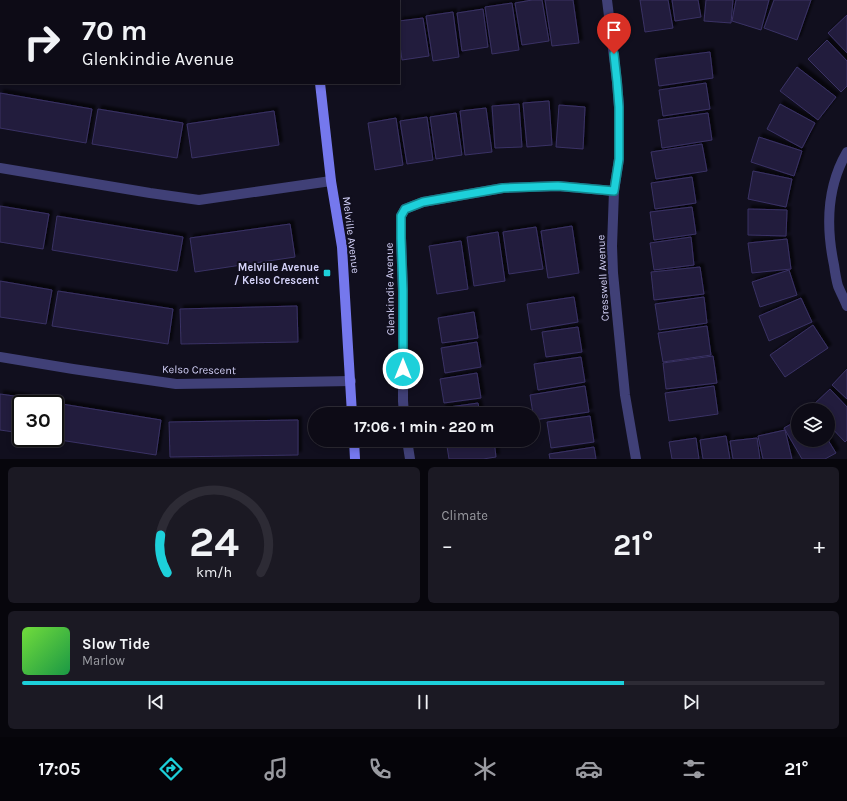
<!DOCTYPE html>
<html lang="en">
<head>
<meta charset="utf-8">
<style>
	body { margin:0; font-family:Karla,sans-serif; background:#1b1923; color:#f1f3f6; height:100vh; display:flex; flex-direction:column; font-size:15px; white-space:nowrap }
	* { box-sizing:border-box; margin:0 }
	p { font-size:13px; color:#9a9ba1 }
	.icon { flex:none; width:22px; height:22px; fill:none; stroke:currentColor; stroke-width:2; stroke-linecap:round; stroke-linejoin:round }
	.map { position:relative; height:459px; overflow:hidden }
	.details { display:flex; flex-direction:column; gap:8px; padding:8px; background:#07060c; flex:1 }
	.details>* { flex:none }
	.top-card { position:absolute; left:0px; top:0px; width:400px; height:84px; box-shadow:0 2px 6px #0003,0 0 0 1px #2d2b35; background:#0d0b16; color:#f1f3f6; overflow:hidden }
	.tools { position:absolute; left:791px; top:403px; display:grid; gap:8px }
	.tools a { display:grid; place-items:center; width:44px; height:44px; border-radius:50%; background:#0d0b16; box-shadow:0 2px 6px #0003,0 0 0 1px #2d2b35; font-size:20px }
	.speed { position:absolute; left:12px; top:395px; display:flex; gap:8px; font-size:20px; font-weight:700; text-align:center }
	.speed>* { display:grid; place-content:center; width:52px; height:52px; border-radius:50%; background:#0d0b16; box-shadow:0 2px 6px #0003,0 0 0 1px #2d2b35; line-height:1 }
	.speed .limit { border:2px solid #111; border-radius:6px; background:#fff; color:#111 }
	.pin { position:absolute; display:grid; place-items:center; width:34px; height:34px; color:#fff; margin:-41px -17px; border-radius:50% 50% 50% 0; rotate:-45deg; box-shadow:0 0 4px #0007 }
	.pin .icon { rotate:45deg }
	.me { position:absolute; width:44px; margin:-22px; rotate:0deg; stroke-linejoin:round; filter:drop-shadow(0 0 3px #0008) }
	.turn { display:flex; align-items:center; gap:14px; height:84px; padding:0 16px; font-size:18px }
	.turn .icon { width:52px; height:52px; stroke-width:2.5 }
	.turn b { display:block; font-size:28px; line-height:34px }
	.big { font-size:30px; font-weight:700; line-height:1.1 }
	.details .widget { flex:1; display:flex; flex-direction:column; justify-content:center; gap:6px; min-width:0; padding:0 14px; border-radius:6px; background:#1b1923 }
	.details .dial { align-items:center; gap:0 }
	.dial svg { height:104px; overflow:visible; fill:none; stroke:#2d2b35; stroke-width:7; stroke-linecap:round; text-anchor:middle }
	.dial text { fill:#f1f3f6; stroke:none }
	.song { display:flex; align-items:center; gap:12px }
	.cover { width:48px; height:48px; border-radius:6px; background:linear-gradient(135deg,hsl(100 70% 55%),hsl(140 70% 35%)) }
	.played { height:4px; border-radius:2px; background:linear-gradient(90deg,#1dd0da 75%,#2d2b35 75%) }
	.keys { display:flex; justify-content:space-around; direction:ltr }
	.heat { display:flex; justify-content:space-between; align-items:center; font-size:22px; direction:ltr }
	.details .tiles { flex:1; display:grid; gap:8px; grid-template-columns:1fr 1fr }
	.widget:last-child { grid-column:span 2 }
	.trip { position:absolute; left:308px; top:407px; width:232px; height:40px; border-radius:20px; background:#0d0b16; box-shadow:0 2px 6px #0003,0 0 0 1px #2d2b35; font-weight:700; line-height:40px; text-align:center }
	.dock { display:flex; height:64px; justify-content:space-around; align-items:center; background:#050409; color:#9a9ba1 }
	.dock .icon { width:28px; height:28px }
	.dock .on { color:#1dd0da }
	.dock b { font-size:18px; color:#f1f3f6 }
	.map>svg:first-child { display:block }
	.building { fill:#221d3c; stroke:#3a3265; filter:url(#shadow) }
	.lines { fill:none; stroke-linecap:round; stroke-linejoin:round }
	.street { stroke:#404077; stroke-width:10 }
	.secondary { stroke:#7578ed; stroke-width:10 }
	.route-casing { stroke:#13878e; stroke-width:10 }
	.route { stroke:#1dd0da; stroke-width:7 }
	.poi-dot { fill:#1dd0da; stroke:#110f1e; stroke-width:1.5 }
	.labels { text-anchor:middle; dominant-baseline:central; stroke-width:4; stroke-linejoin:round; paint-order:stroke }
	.street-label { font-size:11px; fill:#d4d2f9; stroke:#110f1e }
	.poi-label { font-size:11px; font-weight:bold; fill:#d4d2f9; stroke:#110f1e; text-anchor:end }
</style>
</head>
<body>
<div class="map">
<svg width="847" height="459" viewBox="0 0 847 459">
	<defs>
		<filter id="shadow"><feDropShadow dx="3.5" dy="-3.5" stdDeviation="1" flood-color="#0009"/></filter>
	</defs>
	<rect width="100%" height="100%" fill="#110f1e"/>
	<g class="building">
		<polygon points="532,0 542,0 549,41 522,45 515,3"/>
		<polygon points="545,0 573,0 579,43 552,46"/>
		<polygon points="640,0 668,0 673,28 645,32"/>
		<polygon points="672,0 698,0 701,17 675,21"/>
		<polygon points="706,0 733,0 731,23 704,21"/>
		<polygon points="736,0 769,0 761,30 732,21"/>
		<polygon points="774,0 811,0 797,40 764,28"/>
		<polygon points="512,3 519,50 492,54 485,7"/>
		<polygon points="483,9 488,47 462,51 457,13"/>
		<polygon points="453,12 459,57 433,61 426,16"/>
		<polygon points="847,15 847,53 828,33"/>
		<polygon points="423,18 429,56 402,60 399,38 399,21"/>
		<polygon points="827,40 847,61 847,86 841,92 808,59"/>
		<polygon points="710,52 713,78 659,86 655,59"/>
		<polygon points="797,67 836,97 818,120 780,91"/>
		<polygon points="706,83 710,109 663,116 659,90"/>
		<polygon points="0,93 92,109 86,143 0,128"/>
		<polygon points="549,101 552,145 527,147 523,103"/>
		<polygon points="519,104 522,147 495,148 492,106"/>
		<polygon points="780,104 815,123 802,148 767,129"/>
		<polygon points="559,105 585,107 583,149 556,147"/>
		<polygon points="486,108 492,152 465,155 460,111"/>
		<polygon points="98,109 183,123 177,158 92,144"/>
		<polygon points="274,111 279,145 192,158 187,124"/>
		<polygon points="456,113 462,155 436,159 430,117"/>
		<polygon points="708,113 712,140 662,148 658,120"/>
		<polygon points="427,117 433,160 407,164 400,121"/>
		<polygon points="396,118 403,165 375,170 368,123"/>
		<polygon points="759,137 802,151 794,176 751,162"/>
		<polygon points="702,144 707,171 656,179 651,152"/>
		<polygon points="753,171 792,179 786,207 748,199"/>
		<polygon points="692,177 696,203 655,209 651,183"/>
		<polygon points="0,206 49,214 43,249 0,242"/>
		<polygon points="692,207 696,234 654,240 650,212"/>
		<polygon points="748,209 787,210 786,236 748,235"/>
		<polygon points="57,216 183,237 177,271 52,250"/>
		<polygon points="290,224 295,257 195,272 190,238"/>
		<polygon points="572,226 579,273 548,278 541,231"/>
		<polygon points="536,227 543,269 509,274 503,232"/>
		<polygon points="498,232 505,281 474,286 467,237"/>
		<polygon points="691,237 694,265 654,270 650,243"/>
		<polygon points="787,239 791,269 752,273 748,243"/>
		<polygon points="461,241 468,289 437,294 429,246"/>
		<polygon points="700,267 704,294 654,300 651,272"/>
		<polygon points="789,270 797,295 760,307 752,282"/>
		<polygon points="0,281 52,290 46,324 0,317"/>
		<polygon points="58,291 173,309 168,344 52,326"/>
		<polygon points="574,297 578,322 531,330 527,304"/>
		<polygon points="704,297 707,323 659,330 655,304"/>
		<polygon points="801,298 812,322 769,341 759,316"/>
		<polygon points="297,306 298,342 181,344 180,309"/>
		<polygon points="474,312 478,338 442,343 438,318"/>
		<polygon points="813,325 828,348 785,377 770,355"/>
		<polygon points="707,326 711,355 663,362 658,333"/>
		<polygon points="578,327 582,352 546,357 542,332"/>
		<polygon points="477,342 481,367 445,373 441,348"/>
		<polygon points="713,356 717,383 666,389 663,363"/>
		<polygon points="581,357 585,382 538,390 534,364"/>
		<polygon points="847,369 847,399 832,385"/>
		<polygon points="477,373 481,398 444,403 440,379"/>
		<polygon points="585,386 589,412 534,420 530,395"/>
		<polygon points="714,386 718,414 669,421 665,393"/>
		<polygon points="830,389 847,407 847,440 845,442 828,424 828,410 814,410 811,407"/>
		<polygon points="0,394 28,398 27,404 21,404 21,433 0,430"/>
		<polygon points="37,400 161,420 156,455 47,438 55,438 55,404 36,404"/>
		<polygon points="478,403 480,414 443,414 442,408"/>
		<polygon points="590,416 594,442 551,448 547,422"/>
		<polygon points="298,420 298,455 170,457 169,422"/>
		<polygon points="798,420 798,440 828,440 836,453 825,459 802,459 784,428"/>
		<polygon points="785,430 792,459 763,459 758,436"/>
		<polygon points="726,436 730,459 703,459 700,440"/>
		<polygon points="696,438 699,459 672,459 669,442"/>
		<polygon points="757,438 760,459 733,459 730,441"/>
		<polygon points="446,440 494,440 496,457 483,459 449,459"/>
		<polygon points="594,447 596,459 550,459 549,454"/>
	</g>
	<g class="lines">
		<g class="street">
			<polyline points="138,0 143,1"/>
			<polyline points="607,0 617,82 619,107 619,159 614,191 612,246 613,273 625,395 636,459"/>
			<polyline points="261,1 265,0"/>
			<path d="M847,152C827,186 826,227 834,265C835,272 836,279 838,286C841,293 844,299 847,306"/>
			<polyline points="0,168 150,193 199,200 331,181"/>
			<polyline points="0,357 73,369 176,384 351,381"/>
			<polyline points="404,414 403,401 403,291 401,238 401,216 405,209 423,202 503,188 558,186 614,191"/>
			<polyline points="407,440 410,459"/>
		</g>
		<g class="secondary">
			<polyline points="307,0 308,1"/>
			<polyline points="320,83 331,181 342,247 352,414"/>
			<polyline points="354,440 355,459"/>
		</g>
	</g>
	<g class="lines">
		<defs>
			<polyline id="route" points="403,369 403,291 401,238 401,216 405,209 423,202 503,188 558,186 614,191 619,159 619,107 617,82 614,54"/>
		</defs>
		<use href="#route" class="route-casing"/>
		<use href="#route" class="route"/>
	</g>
	<rect class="poi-dot" x="323" y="269" width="8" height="8" rx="2"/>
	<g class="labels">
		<g class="street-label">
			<text transform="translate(351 235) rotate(83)">Melville Avenue</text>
			<text transform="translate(603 278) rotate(-93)">Cresswell Avenue</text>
			<text transform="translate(390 289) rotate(-91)">Glenkindie Avenue</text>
			<text transform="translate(199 370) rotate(1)">Kelso Crescent</text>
		</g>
		<g class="poi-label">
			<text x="319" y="267">Melville Avenue<tspan x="319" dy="13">/ Kelso Crescent</tspan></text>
		</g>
	</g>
</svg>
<div class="tools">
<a><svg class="icon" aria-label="layers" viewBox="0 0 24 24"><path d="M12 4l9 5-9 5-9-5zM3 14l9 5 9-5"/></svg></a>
</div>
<div class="speed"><div class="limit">30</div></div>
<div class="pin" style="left:614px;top:54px;background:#d93025"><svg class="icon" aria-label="arrive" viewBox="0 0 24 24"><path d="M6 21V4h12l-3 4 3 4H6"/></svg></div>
<svg class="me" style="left:403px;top:369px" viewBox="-20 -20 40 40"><circle r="17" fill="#1dd0da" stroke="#fff" stroke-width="3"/><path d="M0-11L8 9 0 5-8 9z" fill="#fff"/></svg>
<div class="trip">17:06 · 1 min · 220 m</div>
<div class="top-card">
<div class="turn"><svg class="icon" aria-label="right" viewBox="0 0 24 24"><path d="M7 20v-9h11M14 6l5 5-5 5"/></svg><div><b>70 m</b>Glenkindie Avenue</div></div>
</div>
</div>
<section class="details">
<div class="tiles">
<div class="widget dial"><svg viewBox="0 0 100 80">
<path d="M14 69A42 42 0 1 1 86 69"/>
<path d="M14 69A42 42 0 0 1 9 40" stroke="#1dd0da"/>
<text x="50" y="56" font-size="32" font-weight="700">24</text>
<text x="50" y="72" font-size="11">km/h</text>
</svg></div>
<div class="widget"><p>Climate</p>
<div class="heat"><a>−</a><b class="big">21°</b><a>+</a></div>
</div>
<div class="widget">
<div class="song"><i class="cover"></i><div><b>Slow Tide</b><p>Marlow</p></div></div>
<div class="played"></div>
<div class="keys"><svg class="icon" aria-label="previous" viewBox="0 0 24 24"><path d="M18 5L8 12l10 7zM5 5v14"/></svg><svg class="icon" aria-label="pause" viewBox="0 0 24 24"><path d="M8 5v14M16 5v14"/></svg><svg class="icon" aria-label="next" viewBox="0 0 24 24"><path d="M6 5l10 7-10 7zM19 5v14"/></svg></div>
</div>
</div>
</section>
<nav class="dock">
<b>17:05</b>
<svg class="icon on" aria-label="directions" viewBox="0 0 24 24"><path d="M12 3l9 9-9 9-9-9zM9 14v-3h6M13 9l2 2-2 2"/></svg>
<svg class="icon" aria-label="music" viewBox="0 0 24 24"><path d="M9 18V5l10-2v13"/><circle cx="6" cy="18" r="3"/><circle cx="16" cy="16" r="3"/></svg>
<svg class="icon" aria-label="phone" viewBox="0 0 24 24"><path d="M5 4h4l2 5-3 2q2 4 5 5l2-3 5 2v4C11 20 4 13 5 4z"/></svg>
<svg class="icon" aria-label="climate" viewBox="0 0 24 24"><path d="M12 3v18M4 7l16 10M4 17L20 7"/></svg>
<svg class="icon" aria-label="car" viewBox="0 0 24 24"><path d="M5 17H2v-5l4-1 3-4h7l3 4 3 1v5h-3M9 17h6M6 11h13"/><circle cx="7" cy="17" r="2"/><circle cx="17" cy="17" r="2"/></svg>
<svg class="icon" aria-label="filters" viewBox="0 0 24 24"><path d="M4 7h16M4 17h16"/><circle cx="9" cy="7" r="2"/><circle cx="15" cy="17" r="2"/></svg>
<b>21°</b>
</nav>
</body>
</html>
